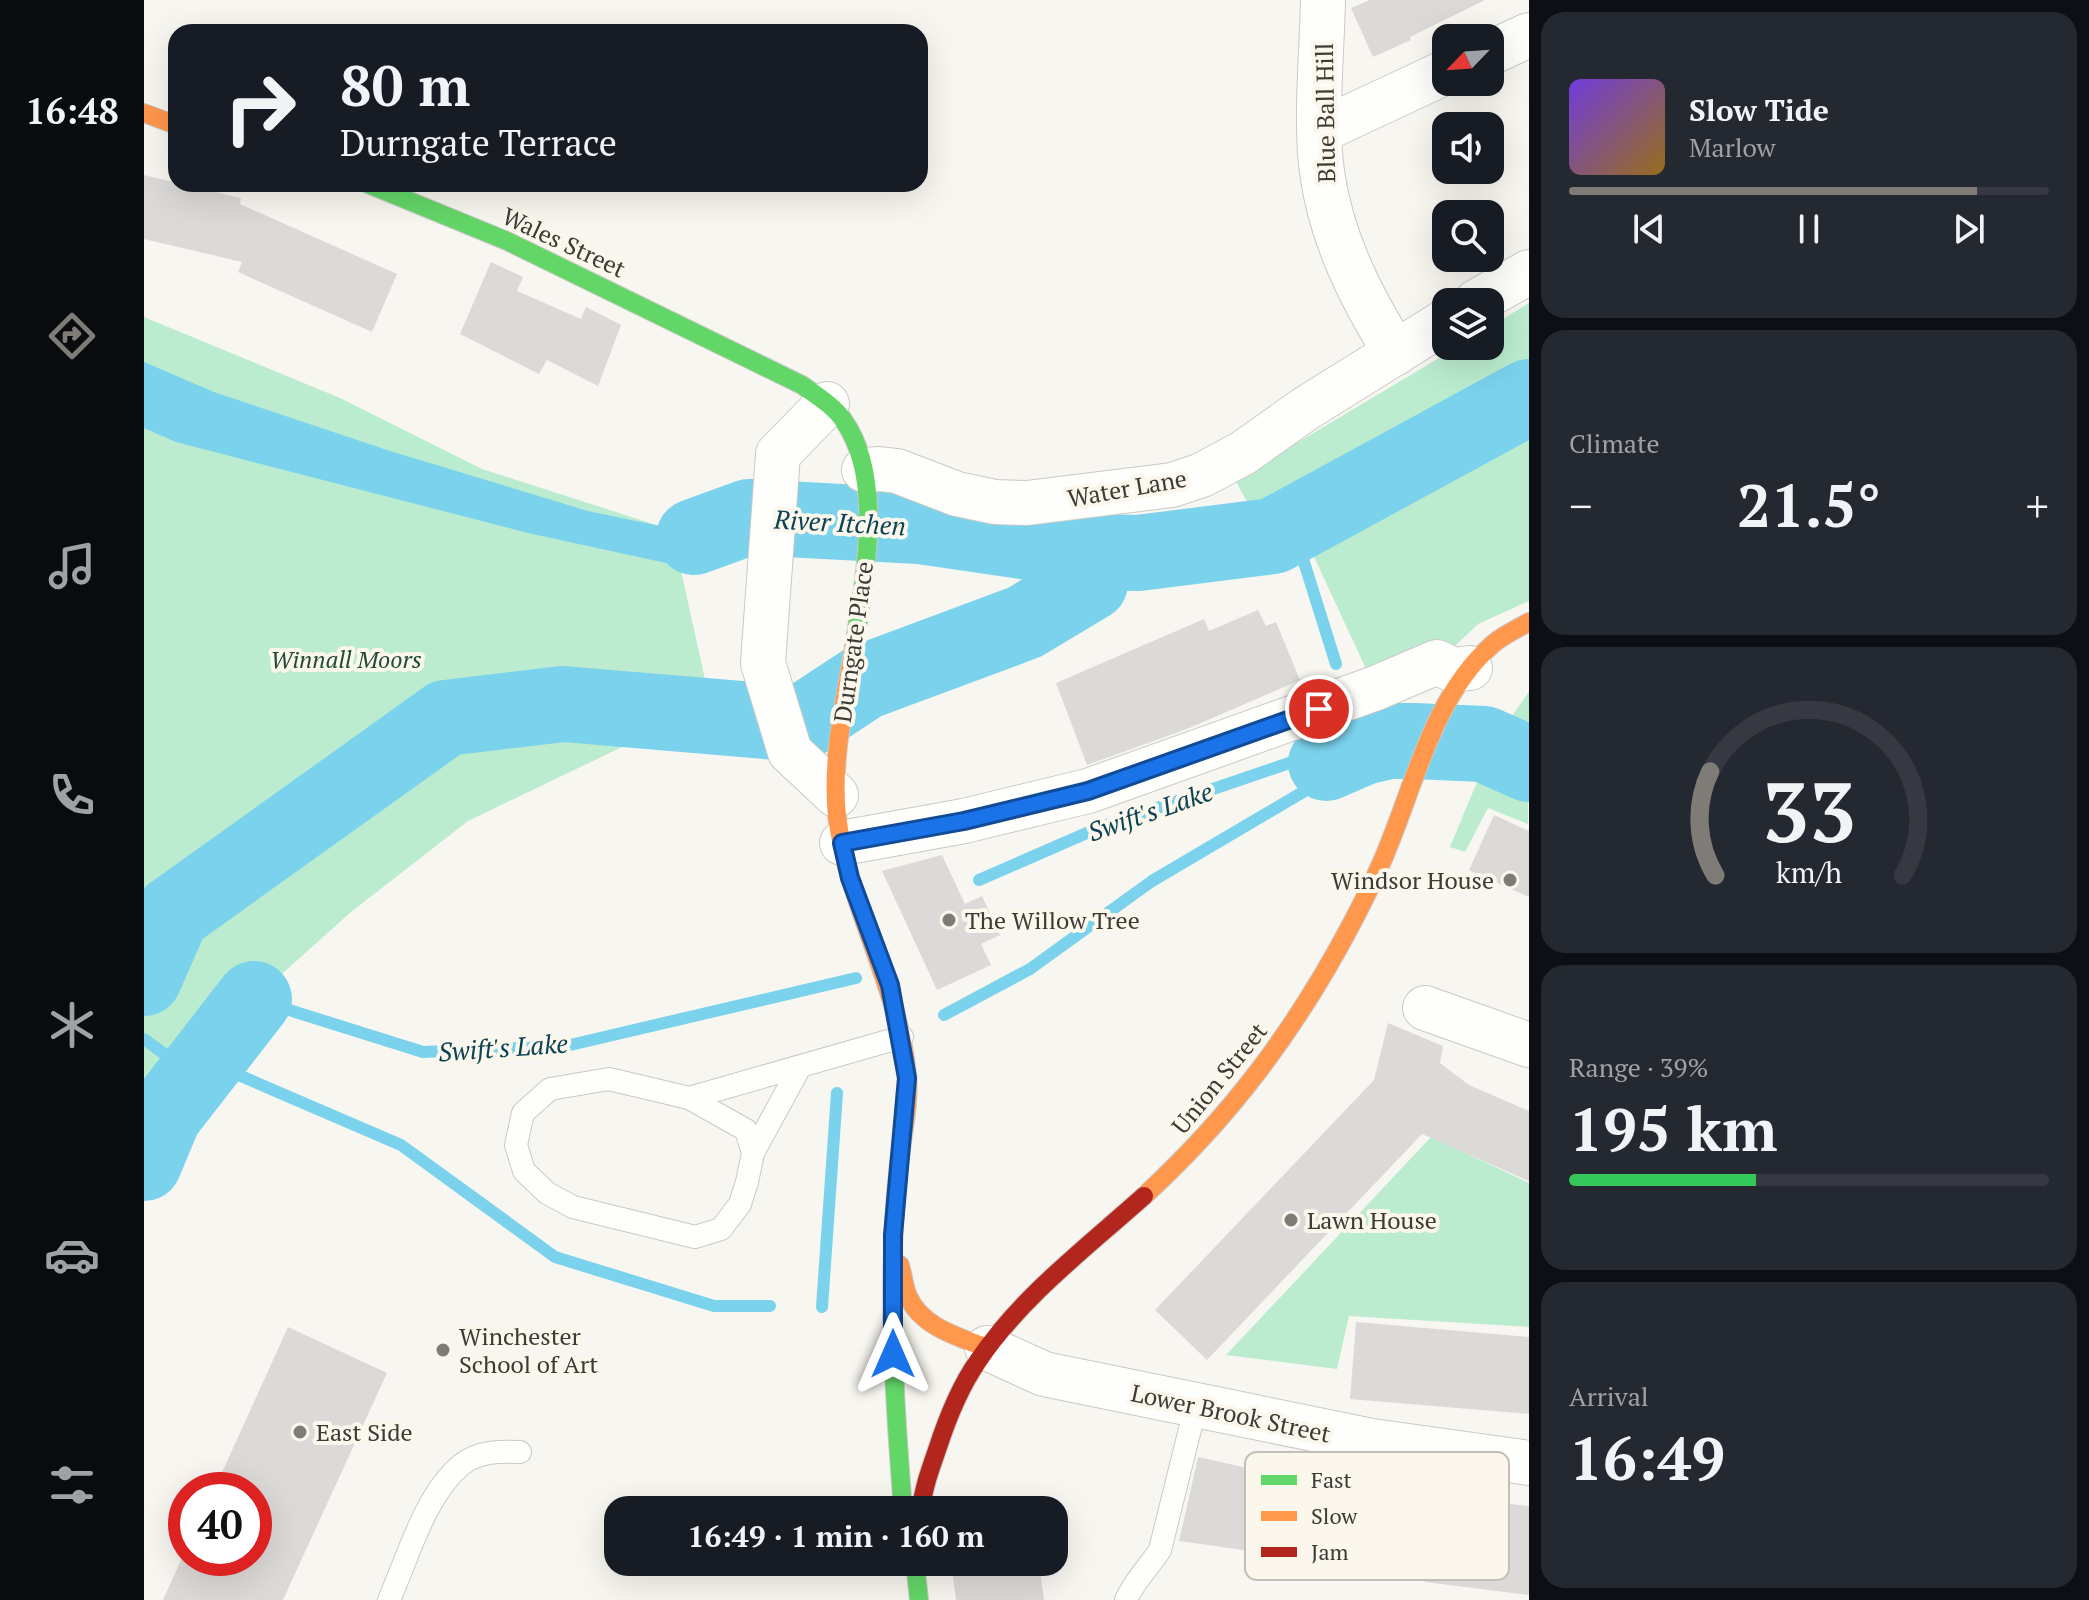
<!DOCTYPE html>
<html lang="en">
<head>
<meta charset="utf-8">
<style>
	body { margin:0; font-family:"PT Serif",serif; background:#242831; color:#f1f3f6; height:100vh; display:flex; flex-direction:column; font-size:30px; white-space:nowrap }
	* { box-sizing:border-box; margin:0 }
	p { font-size:26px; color:#9ea1a6 }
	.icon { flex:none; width:44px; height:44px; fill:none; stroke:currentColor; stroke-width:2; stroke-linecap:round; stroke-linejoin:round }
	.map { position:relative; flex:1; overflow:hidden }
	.details { display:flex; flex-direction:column; gap:12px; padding:12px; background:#0d0f14; width:560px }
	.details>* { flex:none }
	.hud { position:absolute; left:24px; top:24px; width:760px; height:168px; border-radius:24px; box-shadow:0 8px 32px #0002; background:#171b24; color:#f1f3f6; overflow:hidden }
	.needle { width:52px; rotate:245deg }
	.buttons { position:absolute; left:1288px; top:24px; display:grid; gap:16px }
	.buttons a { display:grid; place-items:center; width:72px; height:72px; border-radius:16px; background:#171b24; box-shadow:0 8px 32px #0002; font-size:40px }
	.speed { position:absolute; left:24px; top:1472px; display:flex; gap:16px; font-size:40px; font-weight:700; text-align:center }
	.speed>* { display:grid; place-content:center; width:104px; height:104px; border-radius:50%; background:#171b24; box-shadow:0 8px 32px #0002; line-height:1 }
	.speed .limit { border:12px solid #d22; background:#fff; color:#111 }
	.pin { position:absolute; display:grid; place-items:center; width:68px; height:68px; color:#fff; margin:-34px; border:4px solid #fff; border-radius:50%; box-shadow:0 2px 8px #0007 }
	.me { position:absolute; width:88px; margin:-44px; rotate:0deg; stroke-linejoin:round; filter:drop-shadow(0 0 6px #0008) }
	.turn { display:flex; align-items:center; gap:28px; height:168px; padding:0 40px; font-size:36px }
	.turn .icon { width:104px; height:104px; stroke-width:2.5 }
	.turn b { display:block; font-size:56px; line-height:68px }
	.big { font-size:60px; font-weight:700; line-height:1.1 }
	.details .tile { flex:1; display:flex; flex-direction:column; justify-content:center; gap:12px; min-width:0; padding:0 28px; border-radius:24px; background:#242831 }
	.details .dial { align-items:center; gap:0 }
	.dial svg { height:208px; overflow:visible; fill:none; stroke:#363941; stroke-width:7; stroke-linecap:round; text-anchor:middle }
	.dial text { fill:#f1f3f6; stroke:none }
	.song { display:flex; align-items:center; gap:24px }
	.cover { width:96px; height:96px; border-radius:12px; background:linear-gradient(135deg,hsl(260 70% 55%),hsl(40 70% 35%)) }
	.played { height:8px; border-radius:4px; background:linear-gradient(90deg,#7f7c78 85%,#363941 85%) }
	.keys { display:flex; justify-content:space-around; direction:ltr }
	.heat { display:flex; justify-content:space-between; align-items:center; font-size:44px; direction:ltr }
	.charge { height:12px; border-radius:6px; background:linear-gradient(90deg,#34c759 39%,#363941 0) }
	.trip { position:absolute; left:460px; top:1496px; width:464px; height:80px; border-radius:24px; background:#171b24; box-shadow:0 8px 32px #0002; font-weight:700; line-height:80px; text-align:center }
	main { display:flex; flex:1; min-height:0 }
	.menu { display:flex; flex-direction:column; width:144px; justify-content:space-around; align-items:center; background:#090b0e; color:#9ea1a6 }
	.menu .icon { width:56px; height:56px }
	.menu .on { color:#7f7c78 }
	.menu b { font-size:36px; color:#f1f3f6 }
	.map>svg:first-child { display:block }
	.green { fill:#bbecd0 }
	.water { fill:#7ad2ec }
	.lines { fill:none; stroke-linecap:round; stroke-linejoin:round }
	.stream { stroke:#7ad2ec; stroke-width:12 }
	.river { stroke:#7ad2ec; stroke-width:76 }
	.building { fill:#dcdad8 }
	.lane-casing { stroke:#cbc9c4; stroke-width:24 }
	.street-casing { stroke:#cbc9c4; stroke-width:46 }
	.fast-casing { stroke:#cbc9c4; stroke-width:20 }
	.slow-casing { stroke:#cbc9c4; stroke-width:20 }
	.jam-casing { stroke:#cbc9c4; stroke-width:20 }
	.lane { stroke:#fefefd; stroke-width:22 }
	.street { stroke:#fefefd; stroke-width:44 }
	.fast { stroke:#63d668; stroke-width:18 }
	.slow { stroke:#ff974d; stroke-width:18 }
	.jam { stroke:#b3261e; stroke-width:18 }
	.route-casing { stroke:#114b97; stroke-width:20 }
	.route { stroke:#1a73e8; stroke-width:14 }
	.poi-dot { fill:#7f7c78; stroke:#fcf7ec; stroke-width:3 }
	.labels { text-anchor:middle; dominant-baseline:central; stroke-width:8; stroke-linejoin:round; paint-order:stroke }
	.street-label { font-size:24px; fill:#3e3b37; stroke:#fcf7ec }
	.park-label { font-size:24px; font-style:italic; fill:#214c38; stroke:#fcf7ec }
	.poi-label { font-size:24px; fill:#3e3b37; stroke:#fcf7ec; text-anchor:start }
	.water-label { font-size:26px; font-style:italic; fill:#0d4455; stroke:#fcf7ec }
	.key { fill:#fcf7ec; stroke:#c3bfb6; stroke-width:2 }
	.key-label { font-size:22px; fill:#3e3b37 }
</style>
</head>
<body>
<main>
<nav class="menu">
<b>16:48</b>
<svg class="icon on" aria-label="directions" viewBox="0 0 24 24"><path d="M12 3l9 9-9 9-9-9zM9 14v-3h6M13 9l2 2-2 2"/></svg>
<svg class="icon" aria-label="music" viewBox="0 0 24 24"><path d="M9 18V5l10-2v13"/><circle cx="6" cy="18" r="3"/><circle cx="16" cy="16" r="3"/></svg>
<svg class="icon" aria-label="phone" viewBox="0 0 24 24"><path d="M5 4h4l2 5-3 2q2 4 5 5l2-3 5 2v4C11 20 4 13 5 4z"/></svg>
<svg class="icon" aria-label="climate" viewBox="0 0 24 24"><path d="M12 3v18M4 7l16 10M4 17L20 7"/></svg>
<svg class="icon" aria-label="car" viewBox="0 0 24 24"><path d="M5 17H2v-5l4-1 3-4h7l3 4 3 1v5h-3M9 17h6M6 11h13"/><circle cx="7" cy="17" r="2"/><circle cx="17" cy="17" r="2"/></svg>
<svg class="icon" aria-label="filters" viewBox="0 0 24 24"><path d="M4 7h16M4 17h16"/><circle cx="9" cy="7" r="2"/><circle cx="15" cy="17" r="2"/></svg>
</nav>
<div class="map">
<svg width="1385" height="1600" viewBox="0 0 1385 1600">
	<rect width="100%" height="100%" fill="#f8f6f0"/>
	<g class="green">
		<polygon points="1385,303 1385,373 1117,527 1091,480 1315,346 1346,346 1346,327"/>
		<polygon points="0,317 196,398 338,469 528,530 562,684 476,748 324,821 207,912 110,999 20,1115 0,1163"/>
		<polygon points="1385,427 1385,601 1334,624 1242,712 1159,533"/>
		<path d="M1385,692L1384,824L1344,808L1321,852L1306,847C1330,790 1347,742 1385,692Z"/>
		<polygon points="1287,1137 1385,1183 1385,1327 1205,1316 1193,1369 1082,1355"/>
	</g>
	<polygon class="water" points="0,362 70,392 246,451 444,511 550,533 619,491 618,545 585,563 536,566 384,533 32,442 0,428"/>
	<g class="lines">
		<g class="stream">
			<polyline points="1149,527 1192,664"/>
			<polyline points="1214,731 1219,747"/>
			<polyline points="835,880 952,829 1154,760 1182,763"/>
			<polyline points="110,999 279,1052 422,1046 712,978"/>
			<polyline points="800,1015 886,969 1008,881 1159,792 1182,763"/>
			<polyline points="0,1039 50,1076"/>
			<polyline points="62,1061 257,1145 411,1257 570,1306 626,1306"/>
			<polyline points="678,1307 693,1093"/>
		</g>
		<g class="river">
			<polyline points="550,537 605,517 775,526 954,552 994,553 1129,536 1385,397"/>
			<polyline points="1182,763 1219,747 1245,741 1269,741 1340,744 1385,764"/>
			<polyline points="0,978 28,914 302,718 419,704 656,724 720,682 881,622 946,583 954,552"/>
			<polyline points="0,1163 20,1115 110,999"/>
		</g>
	</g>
	<g class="building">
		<polygon points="1226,0 1341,0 1266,37 1267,40 1229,57 1207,8"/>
		<polygon points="0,175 97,198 96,204 253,274 228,332 94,272 98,262 0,239"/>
		<polygon points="347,262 379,277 373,291 437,319 442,307 477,325 454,386 403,360 395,374 316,334"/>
		<polygon points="1114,610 1122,626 1132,622 1156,680 1043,729 943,765 912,683 1060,619 1065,631"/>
		<polygon points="1350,815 1385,831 1385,897 1325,870"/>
		<polygon points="798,855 821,904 838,896 856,935 837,944 847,965 793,990 738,871"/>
		<polygon points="1244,1023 1299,1046 1296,1063 1325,1085 1385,1111 1385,1181 1278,1134 1063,1360 1011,1310 1230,1080"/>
		<polygon points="1212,1322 1385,1337 1385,1414 1206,1399"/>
		<polygon points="144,1327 243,1373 139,1600 19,1600 38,1558 110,1558 110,1490 70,1490"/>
		<polygon points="1054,1457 1161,1481 1385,1506 1385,1595 1281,1582 1281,1578 1209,1569 1207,1581 1170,1577 1172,1560 1035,1541"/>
		<polygon points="807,1562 895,1562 900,1600 812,1600"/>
	</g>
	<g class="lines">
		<defs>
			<g id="lane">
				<polygon points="465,1079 545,1098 602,1130 609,1153 603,1182 596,1204 577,1229 551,1237 429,1207 403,1193 380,1171 372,1145 379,1113 406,1089"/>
				<polyline points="545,1098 758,1037"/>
				<polyline points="609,1153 656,1067"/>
				<path d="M245,1600C264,1557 281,1495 317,1465C334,1451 357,1451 376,1452"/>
				<path d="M982,1600C990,1581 1005,1567 1016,1550L1052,1405"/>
			</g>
			<g id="street">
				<path d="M1179,0C1178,53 1171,121 1178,172C1187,238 1217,298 1252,353"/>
				<polyline points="1346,53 1385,35"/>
				<polyline points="1176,131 1302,72"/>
				<polyline points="1332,302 1385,272"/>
				<polyline points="683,404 634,454 619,663 646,752 692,795"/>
				<polyline points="720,470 735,469 753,471 813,494 851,502 883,503 1028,485 1058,475 1099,453 1161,409 1302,321"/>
				<polyline points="698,843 820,821 944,791 1232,688 1293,662 1309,670 1326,668"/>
				<polyline points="1281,1008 1385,1045"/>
				<polyline points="843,1348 900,1374 1228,1441 1385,1463"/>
			</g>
			<g id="fast">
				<path d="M224,184L363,241L658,385C673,396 690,406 700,421C741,480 720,581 710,647"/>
				<path d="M755,1164C742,1279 750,1395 759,1510"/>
				<polyline points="771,1562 775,1600"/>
			</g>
			<g id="slow">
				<polyline points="0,113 32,125"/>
				<path d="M710,647C701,702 687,760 693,816C704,905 754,984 763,1074C766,1103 758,1135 755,1164"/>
				<path d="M1000,1196C1088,1115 1152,1029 1208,923C1221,898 1234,873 1244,847C1272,779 1291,694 1349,644C1359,635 1373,629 1385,622"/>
				<path d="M756,1265C759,1275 760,1287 764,1296C777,1327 815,1337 843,1348"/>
			</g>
			<path id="jam" d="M777,1510C779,1489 786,1470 793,1450C803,1419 815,1388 834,1361C877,1297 943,1247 1000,1196"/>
		</defs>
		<use href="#lane" class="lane-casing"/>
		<use href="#street" class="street-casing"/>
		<use href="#fast" class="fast-casing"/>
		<use href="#slow" class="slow-casing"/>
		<use href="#jam" class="jam-casing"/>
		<use href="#lane" class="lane"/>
		<use href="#street" class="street"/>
		<use href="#fast" class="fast"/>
		<use href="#slow" class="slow"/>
		<use href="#jam" class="jam"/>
	</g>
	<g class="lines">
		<defs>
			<polyline id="route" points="749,1354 749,1235 763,1078 746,985 706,878 698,843 820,821 944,791 1175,709"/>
		</defs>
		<use href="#route" class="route-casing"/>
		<use href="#route" class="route"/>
	</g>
	<g class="poi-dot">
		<circle cx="1366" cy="880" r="8"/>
		<circle cx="805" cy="920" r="8"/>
		<circle cx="1147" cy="1220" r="8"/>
		<circle cx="299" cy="1350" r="8"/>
		<circle cx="156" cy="1432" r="8"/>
	</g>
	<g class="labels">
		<g class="street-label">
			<text transform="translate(1181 113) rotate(-91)">Blue Ball Hill</text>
			<text transform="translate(420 242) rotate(25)">Wales Street</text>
			<text transform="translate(983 488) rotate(-10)">Water Lane</text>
			<text transform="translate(709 642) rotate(-82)">Durngate Place</text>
			<text transform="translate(1075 1078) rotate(-51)">Union Street</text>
			<text transform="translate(1087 1413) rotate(12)">Lower Brook Street</text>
		</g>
		<g class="park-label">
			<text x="202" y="659">Winnall Moors</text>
		</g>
		<g class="poi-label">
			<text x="1350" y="880" text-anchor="end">Windsor House</text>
			<text x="821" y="920">The Willow Tree</text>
			<text x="1163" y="1220">Lawn House</text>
			<text x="315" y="1336">Winchester<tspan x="315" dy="28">School of Art</tspan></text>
			<text x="172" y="1432">East Side</text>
		</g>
		<g class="water-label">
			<text transform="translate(696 522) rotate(3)">River Itchen</text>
			<text transform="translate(1006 811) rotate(-19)">Swift's Lake</text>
			<text transform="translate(359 1047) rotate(-4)">Swift's Lake</text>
		</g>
	</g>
	<rect x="1101" y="1452" width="264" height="128" rx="12" class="key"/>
	<rect x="1117" y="1475" width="36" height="10" fill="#63d668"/>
	<rect x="1117" y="1511" width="36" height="10" fill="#ff974d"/>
	<rect x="1117" y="1547" width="36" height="10" fill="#b3261e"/>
	<g class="key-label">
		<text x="1167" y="1488">Fast</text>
		<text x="1167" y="1524">Slow</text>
		<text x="1167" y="1560">Jam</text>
	</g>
</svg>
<div class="buttons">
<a><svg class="needle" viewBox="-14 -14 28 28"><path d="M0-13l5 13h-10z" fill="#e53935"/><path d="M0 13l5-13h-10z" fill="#9ea1a6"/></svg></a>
<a><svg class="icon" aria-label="sound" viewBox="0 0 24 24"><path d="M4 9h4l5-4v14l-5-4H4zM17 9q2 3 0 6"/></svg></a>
<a><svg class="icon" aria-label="search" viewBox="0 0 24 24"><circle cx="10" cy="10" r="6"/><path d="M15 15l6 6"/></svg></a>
<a><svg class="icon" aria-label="layers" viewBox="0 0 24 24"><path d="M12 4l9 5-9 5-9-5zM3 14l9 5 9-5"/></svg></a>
</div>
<div class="speed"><div class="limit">40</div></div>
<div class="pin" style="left:1175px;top:709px;background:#d93025"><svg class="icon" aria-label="arrive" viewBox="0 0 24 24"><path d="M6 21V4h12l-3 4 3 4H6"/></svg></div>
<svg class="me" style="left:749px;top:1354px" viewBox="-20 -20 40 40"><path d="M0-17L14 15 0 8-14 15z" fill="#1a73e8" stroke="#fff" stroke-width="4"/></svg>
<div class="trip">16:49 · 1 min · 160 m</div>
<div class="hud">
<div class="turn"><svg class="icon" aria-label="right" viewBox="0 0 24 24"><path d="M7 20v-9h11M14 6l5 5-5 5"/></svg><div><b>80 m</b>Durngate Terrace</div></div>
</div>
</div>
<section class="details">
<div class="tile">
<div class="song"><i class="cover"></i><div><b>Slow Tide</b><p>Marlow</p></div></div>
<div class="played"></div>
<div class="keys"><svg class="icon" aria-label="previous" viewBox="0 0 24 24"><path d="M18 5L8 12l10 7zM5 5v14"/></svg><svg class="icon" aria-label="pause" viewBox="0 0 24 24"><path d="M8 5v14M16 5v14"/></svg><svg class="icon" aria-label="next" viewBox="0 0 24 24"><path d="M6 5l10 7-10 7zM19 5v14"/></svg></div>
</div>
<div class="tile"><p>Climate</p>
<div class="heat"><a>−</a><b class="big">21.5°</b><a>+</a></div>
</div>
<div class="tile dial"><svg viewBox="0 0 100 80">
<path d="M14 69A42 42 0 1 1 86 69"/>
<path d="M14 69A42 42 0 0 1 12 29" stroke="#7f7c78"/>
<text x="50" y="56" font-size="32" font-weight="700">33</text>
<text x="50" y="72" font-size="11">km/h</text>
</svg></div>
<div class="tile"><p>Range · 39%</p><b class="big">195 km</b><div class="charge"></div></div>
<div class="tile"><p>Arrival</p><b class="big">16:49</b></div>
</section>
</main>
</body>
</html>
